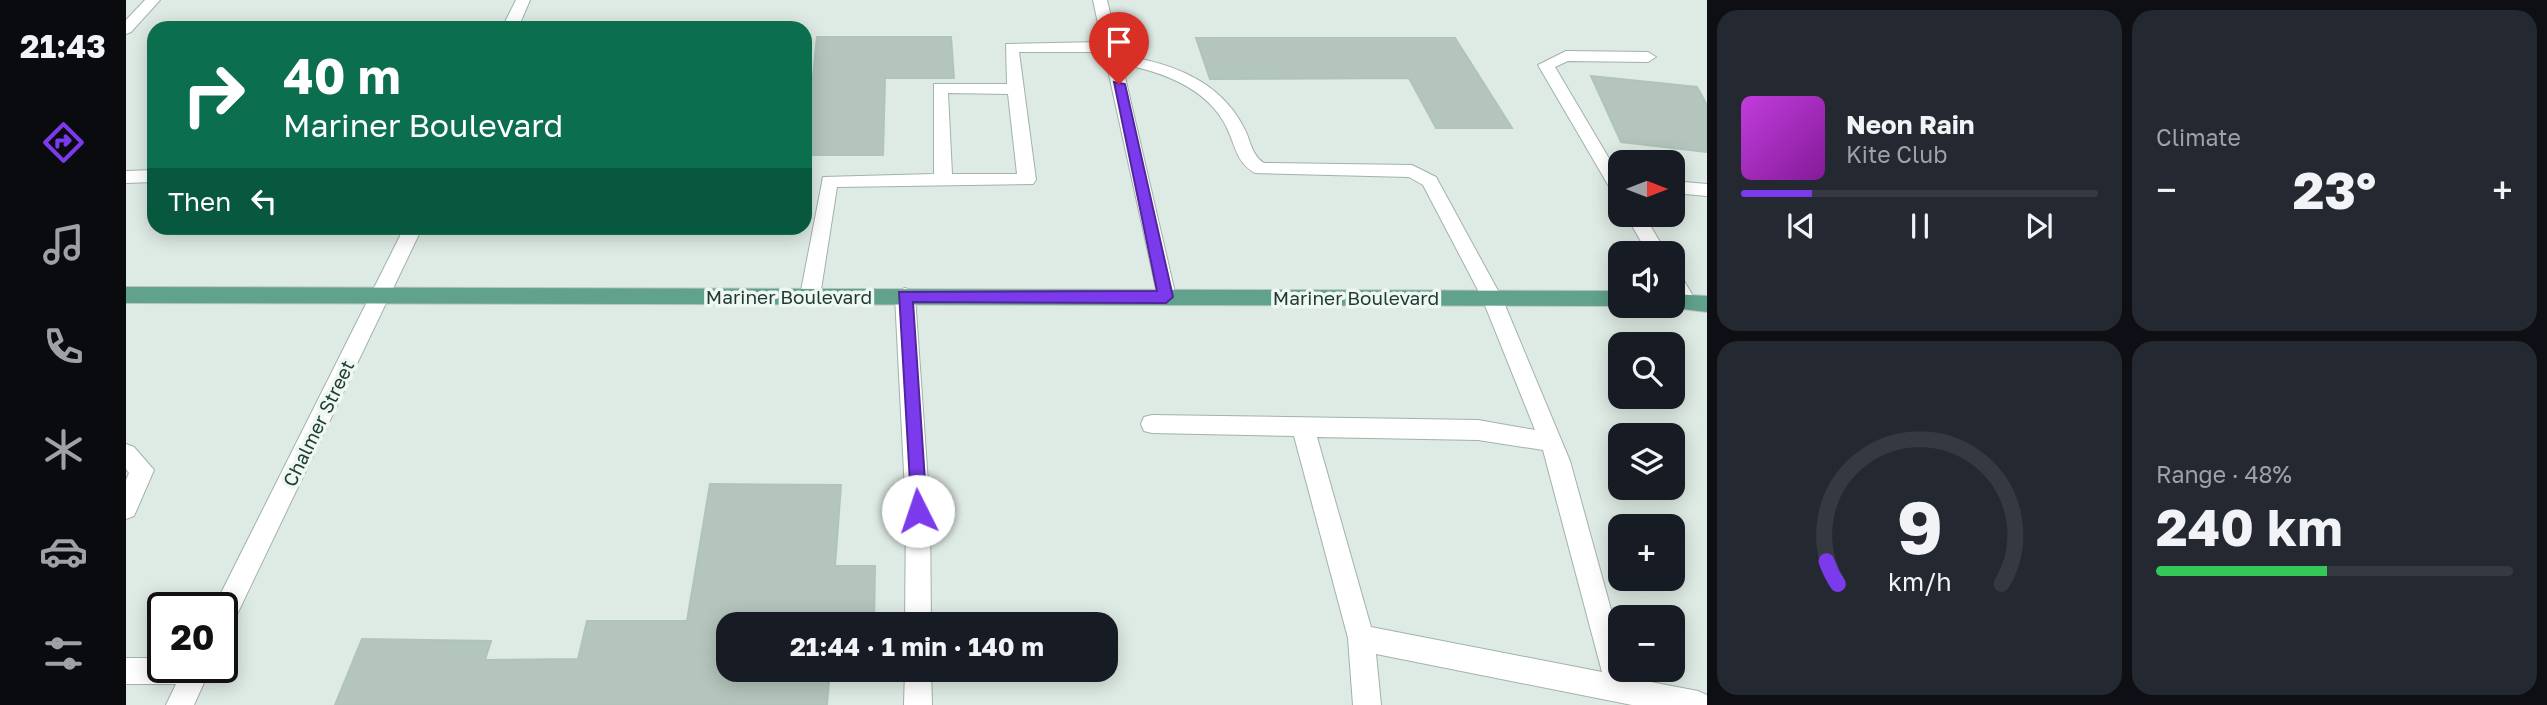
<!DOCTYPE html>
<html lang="en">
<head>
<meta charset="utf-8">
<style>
	body { margin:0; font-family:"Golos Text",sans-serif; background:#242831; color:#f1f3f6; height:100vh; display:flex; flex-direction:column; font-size:26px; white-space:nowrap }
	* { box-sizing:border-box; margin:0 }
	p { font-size:23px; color:#9ea1a6 }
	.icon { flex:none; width:38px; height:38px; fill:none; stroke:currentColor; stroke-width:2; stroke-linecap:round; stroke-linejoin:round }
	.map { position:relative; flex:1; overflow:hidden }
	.drawer { display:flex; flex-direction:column; gap:10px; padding:10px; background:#0d0f14; width:840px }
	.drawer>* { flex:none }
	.guide { position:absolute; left:21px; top:21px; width:665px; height:214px; border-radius:21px; box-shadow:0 4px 18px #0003; background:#0b6e4f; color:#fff; overflow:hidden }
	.needle { width:46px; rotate:90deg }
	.tools { position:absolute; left:1482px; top:150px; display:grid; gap:14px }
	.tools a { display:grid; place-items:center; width:77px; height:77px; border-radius:14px; background:#171b24; box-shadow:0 4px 18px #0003; font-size:35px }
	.speed { position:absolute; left:21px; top:592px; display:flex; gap:14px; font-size:35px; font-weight:700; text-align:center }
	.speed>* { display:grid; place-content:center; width:91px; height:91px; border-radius:50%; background:#171b24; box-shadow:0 4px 18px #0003; line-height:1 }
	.speed .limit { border:4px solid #111; border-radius:10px; background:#fff; color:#111 }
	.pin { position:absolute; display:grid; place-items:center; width:60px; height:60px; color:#fff; margin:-72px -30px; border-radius:50% 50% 50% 0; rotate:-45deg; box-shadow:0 0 7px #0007 }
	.pin .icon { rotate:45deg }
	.me { position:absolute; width:77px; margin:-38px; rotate:356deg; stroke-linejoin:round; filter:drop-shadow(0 0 5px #0008) }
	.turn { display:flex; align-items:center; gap:24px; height:147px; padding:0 21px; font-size:32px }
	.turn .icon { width:91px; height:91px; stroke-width:2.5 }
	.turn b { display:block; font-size:49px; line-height:60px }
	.then { display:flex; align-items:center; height:66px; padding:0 21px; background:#0003; gap:14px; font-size:26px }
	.big { font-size:52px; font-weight:700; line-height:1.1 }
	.drawer .card { flex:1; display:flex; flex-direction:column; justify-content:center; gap:10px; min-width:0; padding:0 24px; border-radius:21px; background:#242831 }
	.drawer .dial { align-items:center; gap:0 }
	.dial svg { height:182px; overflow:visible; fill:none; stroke:#363941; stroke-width:7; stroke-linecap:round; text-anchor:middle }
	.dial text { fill:#f1f3f6; stroke:none }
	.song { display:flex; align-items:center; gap:21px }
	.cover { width:84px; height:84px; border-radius:10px; background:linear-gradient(135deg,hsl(290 70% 55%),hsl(290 70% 35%)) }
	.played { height:7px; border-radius:4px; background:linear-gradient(90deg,#7c3aed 20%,#363941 20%) }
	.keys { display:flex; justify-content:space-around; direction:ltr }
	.heat { display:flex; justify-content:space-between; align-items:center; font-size:38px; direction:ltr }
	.charge { height:10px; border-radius:5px; background:linear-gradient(90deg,#34c759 48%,#363941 0) }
	.drawer .tiles { flex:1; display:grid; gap:10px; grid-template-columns:repeat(2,1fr) }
	.trip { position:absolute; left:590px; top:612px; width:402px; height:70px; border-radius:21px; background:#171b24; box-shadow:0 4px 18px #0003; font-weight:700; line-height:70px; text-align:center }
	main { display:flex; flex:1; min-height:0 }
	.menu { display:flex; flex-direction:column; width:126px; justify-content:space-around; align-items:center; background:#090b0e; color:#9ea1a6 }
	.menu .icon { width:49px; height:49px }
	.menu .current { color:#7c3aed }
	.menu b { font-size:32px; color:#f1f3f6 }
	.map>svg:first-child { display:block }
	.building { fill:#b3c5bd; stroke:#b0c4bb; stroke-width:2 }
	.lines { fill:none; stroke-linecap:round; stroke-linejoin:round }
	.minor-casing { stroke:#a1b2ab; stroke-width:2 }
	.major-casing { stroke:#bcc4c1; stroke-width:2 }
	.minor { fill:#fff; fill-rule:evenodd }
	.major { fill:#61a28c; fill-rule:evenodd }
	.route { fill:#7c3aed; stroke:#51269a; stroke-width:2 }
	.labels { text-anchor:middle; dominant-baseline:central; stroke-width:7; stroke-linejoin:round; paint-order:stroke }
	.street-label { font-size:19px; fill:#1f3b31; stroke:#eef7f2 }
</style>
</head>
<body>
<main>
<nav class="menu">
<b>21:43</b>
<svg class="icon current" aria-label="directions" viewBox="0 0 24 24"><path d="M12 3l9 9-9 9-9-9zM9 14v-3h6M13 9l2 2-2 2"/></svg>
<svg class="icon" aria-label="music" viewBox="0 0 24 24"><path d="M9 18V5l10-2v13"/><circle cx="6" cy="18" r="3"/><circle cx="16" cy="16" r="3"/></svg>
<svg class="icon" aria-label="phone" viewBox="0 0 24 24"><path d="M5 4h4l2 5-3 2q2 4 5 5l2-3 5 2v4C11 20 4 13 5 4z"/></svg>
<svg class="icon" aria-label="climate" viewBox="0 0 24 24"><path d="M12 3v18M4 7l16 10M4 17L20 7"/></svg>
<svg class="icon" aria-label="car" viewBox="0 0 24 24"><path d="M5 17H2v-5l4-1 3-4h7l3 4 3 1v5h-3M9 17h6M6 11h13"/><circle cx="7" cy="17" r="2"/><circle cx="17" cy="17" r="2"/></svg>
<svg class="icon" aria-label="filters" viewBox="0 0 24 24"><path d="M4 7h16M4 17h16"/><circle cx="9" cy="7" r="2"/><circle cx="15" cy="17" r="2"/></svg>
</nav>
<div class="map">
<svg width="1581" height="705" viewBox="0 0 1581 705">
	<rect width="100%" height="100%" fill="#deeae4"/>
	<g class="building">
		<polygon points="691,37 825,37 828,78 759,78 757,155 679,155"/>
		<polygon points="1070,38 1329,38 1386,128 1310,128 1283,78 1084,79"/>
		<polygon points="1465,76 1571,87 1581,105 1581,152 1495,142"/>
		<polygon points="584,484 715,485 709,566 749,566 748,625 602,625 602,670 704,670 701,705 209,705 236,639 365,641 359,660 452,659 461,621 561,621"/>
	</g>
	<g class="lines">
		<defs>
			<g id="minor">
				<polygon points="19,0 34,0 5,32 0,34 0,20"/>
				<polygon points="390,0 404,0 392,28 376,28"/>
				<path d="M967,0H981L994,55C1044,63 1092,79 1117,126C1125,140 1125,155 1138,163L1286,165L1310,177L1376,298L1444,461L1494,642V670H1502L1504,678L1572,691L1581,695V705H1506L1250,654L1255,705H1227L1222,638L1168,436L1026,433L1018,431L1015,424L1018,417L1026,415L1352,420L1409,430L1356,298L1297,185L1283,177L1129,173C1110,162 1110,147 1101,128C1082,88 1037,72 996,64L1050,297L1047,302H1033L978,52H893L910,180L907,184L711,187L694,296L691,301H677L674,296L697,177L808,174V84H881L880,44L976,42ZM822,93L882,94L891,174H826ZM1191,437L1352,440L1417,450L1476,672L1245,627Z"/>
				<polygon points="1440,51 1522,52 1530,57 1522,62 1442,61 1429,67 1494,177 1494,197 1488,195 1412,65"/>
				<polygon points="28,170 28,182 0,183 0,171"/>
				<polygon points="1547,181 1581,184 1581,196 1547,193"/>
				<polygon points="1500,215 1518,215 1541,254 1522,254"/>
				<polygon points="278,228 296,228 105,627 96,631 96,607 88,607"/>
				<polygon points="1547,272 1554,274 1571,303 1568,308 1554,308 1547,296"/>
				<polygon points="779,288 786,291 789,296 804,511 805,625 779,625 780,511 769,296 772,291"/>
				<polygon points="0,444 8,447 28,470 8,516 0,519 0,480 3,473 0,469"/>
				<polygon points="0,658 37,658 37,667 85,667 68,705 40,705 50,684 0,684"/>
				<polygon points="779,670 805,670 806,705 778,705"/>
			</g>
			<g id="major">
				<polygon points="0,287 1494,291 1495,306 0,303"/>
				<polygon points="1547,294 1581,296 1581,312 1540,307 1547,306"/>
			</g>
		</defs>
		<use href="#minor" class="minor-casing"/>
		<use href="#major" class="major-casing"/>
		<use href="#minor" class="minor"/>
		<use href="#major" class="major"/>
	</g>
	<polygon class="route" points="988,82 999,84 1047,297 1040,303 787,302 801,511 798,517 792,519 786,517 773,292 1031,291"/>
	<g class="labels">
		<g class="street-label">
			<text x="663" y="296">Mariner Boulevard</text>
			<text x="1230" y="297">Mariner Boulevard</text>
			<text transform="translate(192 423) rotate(-64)">Chalmer Street</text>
		</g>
	</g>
</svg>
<div class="tools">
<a><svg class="needle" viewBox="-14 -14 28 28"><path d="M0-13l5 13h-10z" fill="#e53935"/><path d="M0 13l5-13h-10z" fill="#9ea1a6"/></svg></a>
<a><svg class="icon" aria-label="sound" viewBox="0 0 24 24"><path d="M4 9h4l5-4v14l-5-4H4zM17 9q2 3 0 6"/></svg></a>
<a><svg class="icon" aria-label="search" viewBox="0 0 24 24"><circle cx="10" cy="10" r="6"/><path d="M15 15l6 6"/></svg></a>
<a><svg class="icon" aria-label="layers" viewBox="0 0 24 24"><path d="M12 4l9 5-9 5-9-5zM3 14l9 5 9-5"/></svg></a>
<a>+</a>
<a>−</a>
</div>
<div class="speed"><div class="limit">20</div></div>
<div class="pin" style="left:993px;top:84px;background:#d93025"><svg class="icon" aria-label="arrive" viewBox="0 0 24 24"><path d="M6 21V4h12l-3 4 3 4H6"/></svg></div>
<svg class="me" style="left:792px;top:511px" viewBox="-20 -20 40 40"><circle r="19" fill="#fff"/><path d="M0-13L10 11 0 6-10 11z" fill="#7c3aed"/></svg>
<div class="trip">21:44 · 1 min · 140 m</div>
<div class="guide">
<div class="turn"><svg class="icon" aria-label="right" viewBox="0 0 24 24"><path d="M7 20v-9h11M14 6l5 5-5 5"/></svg><div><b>40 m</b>Mariner Boulevard</div></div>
<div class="then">Then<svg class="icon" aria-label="left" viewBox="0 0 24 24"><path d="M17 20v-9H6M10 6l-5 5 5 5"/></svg></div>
</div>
</div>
<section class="drawer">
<div class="tiles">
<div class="card">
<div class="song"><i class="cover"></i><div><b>Neon Rain</b><p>Kite Club</p></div></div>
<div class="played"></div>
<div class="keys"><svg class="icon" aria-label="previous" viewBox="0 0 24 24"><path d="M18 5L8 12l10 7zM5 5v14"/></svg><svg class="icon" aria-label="pause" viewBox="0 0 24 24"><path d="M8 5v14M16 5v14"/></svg><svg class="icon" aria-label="next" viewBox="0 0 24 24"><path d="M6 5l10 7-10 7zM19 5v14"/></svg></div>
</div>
<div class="card"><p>Climate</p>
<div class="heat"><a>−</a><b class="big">23°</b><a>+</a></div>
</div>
<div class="card dial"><svg viewBox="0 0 100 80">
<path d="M14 69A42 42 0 1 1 86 69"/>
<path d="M14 69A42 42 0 0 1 9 59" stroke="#7c3aed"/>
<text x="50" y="56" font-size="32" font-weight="700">9</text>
<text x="50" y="72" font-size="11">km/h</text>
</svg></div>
<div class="card"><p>Range · 48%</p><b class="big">240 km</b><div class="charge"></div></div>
</div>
</section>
</main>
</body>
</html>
